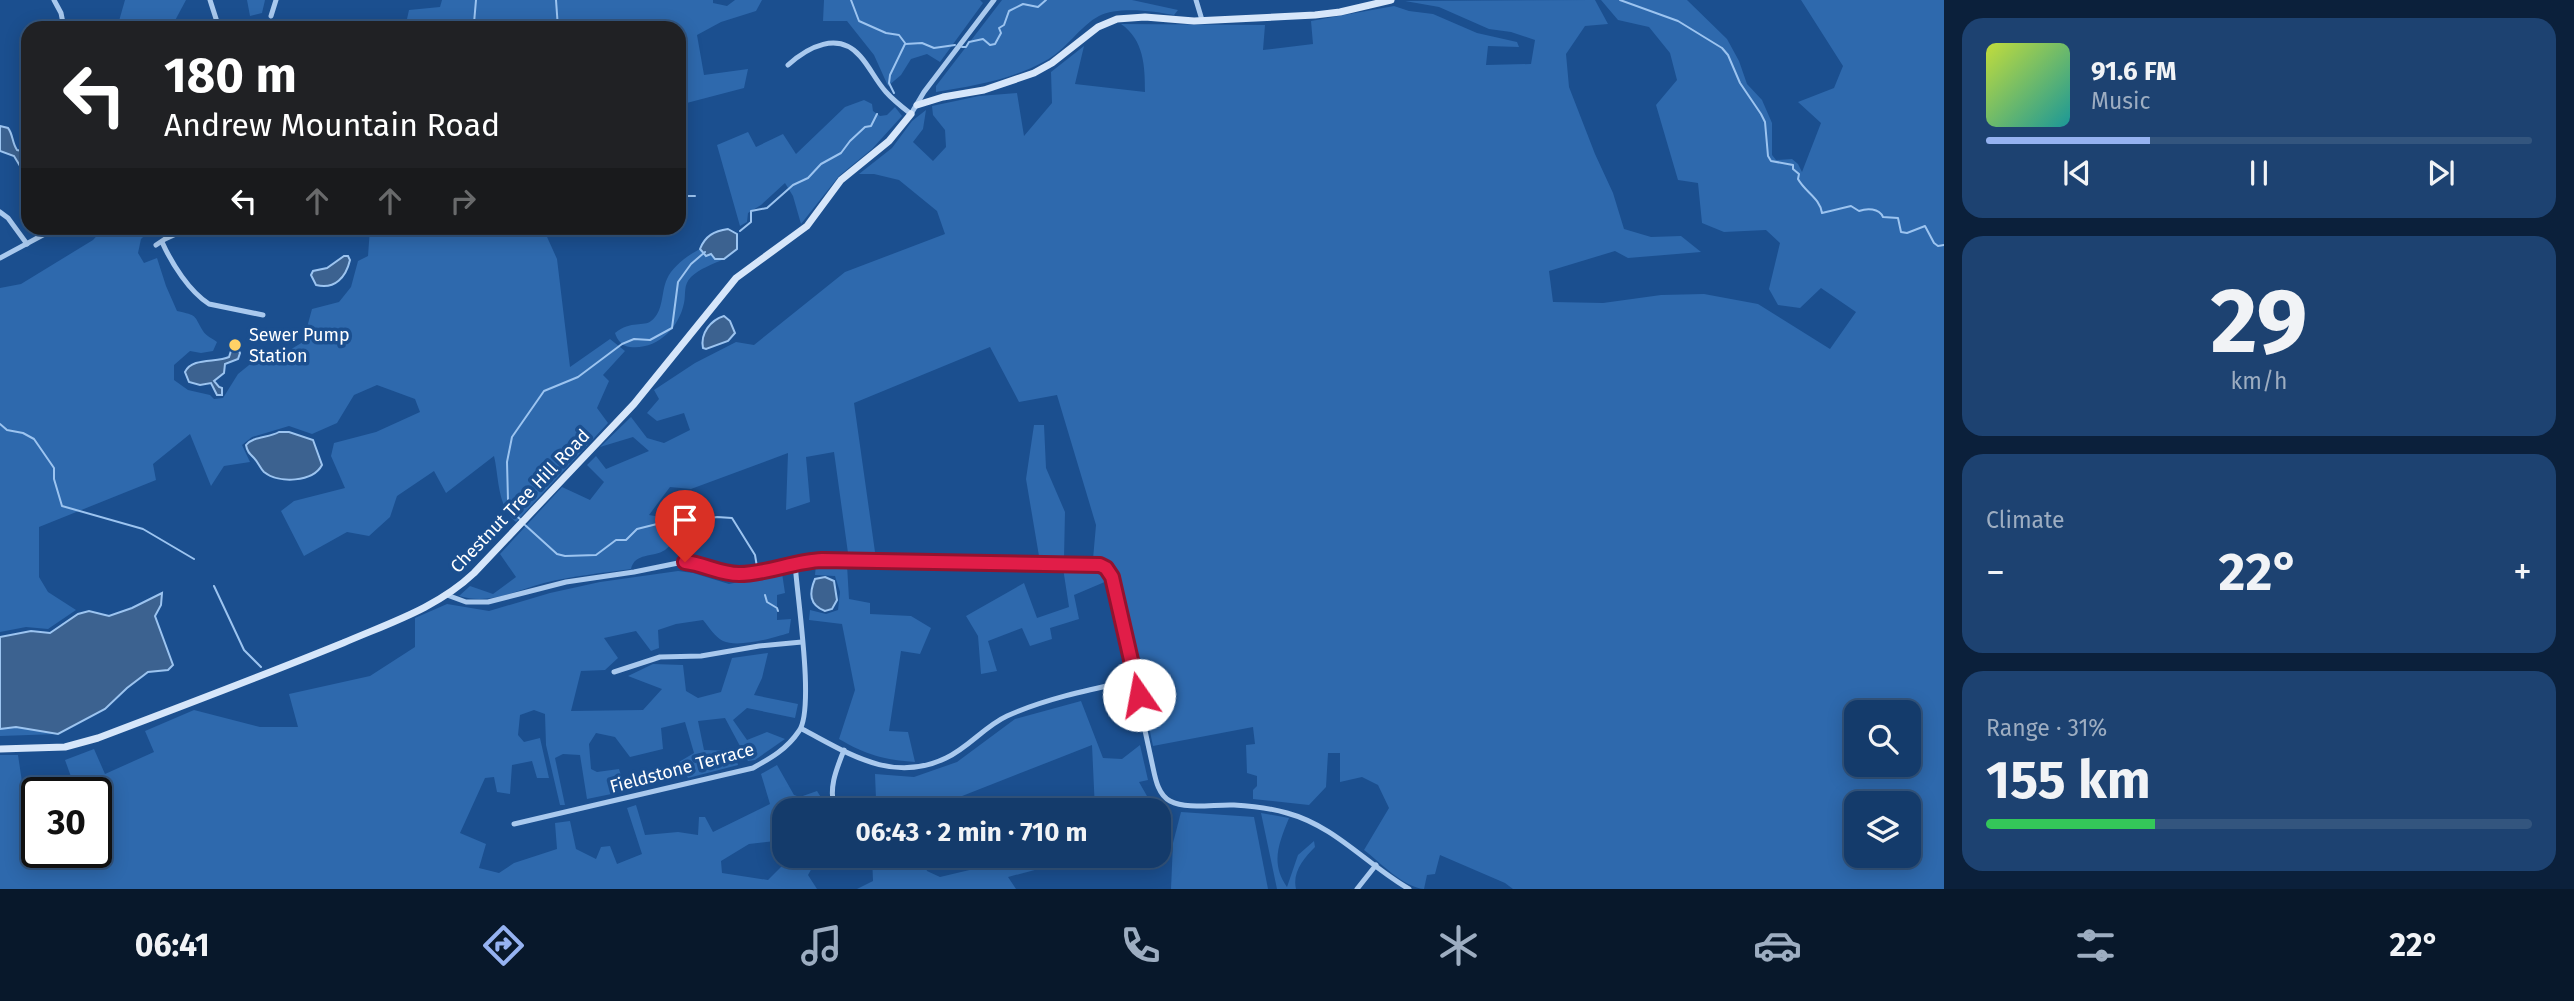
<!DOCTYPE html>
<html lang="en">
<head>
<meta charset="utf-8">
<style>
	body { margin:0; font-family:"Fira Sans",sans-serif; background:#1d4271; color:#f1f3f6; height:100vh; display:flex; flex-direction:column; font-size:26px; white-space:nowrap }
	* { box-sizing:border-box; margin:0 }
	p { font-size:23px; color:#9dadc1 }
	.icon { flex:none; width:38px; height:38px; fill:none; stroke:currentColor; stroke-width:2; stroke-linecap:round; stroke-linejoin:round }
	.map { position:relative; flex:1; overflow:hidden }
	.details { display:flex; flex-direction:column; gap:18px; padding:18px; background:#0b203b; width:630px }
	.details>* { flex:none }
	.banner { position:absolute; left:21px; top:21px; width:665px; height:214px; border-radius:21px; box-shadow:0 4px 18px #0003,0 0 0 2px #33557e; background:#202124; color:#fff; overflow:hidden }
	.buttons { position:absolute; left:1844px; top:700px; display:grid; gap:14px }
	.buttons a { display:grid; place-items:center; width:77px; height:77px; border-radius:14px; background:#143b6b; box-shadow:0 4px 18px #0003,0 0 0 2px #33557e; font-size:35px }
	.speed { position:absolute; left:21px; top:777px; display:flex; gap:14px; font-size:35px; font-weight:700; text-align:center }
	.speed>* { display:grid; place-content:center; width:91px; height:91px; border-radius:50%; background:#143b6b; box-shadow:0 4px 18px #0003,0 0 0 2px #33557e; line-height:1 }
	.speed .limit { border:4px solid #111; border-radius:10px; background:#fff; color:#111 }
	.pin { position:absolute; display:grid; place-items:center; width:60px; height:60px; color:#fff; margin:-72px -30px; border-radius:50% 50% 50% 0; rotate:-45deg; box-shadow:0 0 7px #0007 }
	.pin .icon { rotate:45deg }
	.me { position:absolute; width:77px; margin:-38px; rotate:348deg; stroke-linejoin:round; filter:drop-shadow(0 0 5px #0008) }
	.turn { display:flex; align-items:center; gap:24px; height:147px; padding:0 28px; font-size:32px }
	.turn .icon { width:91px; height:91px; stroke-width:2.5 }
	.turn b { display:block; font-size:49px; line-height:60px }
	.lanes { display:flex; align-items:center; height:66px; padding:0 28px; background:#0003; justify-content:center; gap:35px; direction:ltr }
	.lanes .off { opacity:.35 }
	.big { font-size:52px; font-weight:700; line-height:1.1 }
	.details .tile { flex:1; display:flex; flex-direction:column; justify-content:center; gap:10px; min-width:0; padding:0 24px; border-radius:21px; background:#1d4271 }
	.details .dial { align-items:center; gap:0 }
	.dial b { font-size:91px; line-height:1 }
	.song { display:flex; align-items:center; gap:21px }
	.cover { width:84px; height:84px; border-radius:10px; background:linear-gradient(135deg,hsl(70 70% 55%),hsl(180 70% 35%)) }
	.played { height:7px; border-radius:4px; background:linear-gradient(90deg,#95b2f1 30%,#33557e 30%) }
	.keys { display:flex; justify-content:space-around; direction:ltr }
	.heat { display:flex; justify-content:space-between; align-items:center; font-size:38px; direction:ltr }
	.charge { height:10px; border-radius:5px; background:linear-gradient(90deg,#34c759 31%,#33557e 0) }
	.trip { position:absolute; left:772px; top:798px; width:399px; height:70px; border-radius:21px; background:#143b6b; box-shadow:0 4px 18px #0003,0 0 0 2px #33557e; font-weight:700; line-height:70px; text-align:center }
	.tab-bar { display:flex; height:112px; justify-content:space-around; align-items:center; background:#08182b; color:#9dadc1 }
	.tab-bar .icon { width:49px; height:49px }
	.tab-bar .selected { color:#95b2f1 }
	.tab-bar b { font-size:32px; color:#f1f3f6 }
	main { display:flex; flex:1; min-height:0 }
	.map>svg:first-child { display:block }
	.green { fill:#2e69ad; fill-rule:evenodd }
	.water { fill:#3c6290; stroke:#9cc4f0; stroke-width:2 }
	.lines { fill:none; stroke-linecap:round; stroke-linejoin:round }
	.stream { stroke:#9cc4f0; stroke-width:2 }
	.street { stroke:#a9c9ee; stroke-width:5 }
	.secondary { stroke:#d6e6fa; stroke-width:7 }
	.route-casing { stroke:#92132f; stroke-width:18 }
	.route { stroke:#e11d48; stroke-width:12 }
	.poi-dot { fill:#ffd166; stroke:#1b4f8f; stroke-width:2.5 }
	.labels { text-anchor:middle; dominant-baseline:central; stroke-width:7; stroke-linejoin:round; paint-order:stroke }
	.poi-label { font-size:18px; fill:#fff; stroke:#1b4f8f; text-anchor:start }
	.street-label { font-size:18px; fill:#fff; stroke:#1b4f8f }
</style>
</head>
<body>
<main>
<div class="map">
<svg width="1944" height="889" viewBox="0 0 1944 889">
	<rect width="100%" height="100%" fill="#1b4f8f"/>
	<g class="green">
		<polygon points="125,0 186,0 171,28 117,28"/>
		<polygon points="247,0 265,0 262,13 250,16"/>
		<polygon points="442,0 713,0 713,3 727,6 735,0 762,0 756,11 721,22 697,35 704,75 748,69 744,88 679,105 679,28 405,28 409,10 440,7"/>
		<polygon points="824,0 980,0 983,3 940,62 927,54 911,59 901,75 888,86 874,55 847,21 823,21"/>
		<path d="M1002,0H1132L1178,10L1174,15C1154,11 1118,6 1099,16C1081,25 1065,51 1045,61C1011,80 973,86 936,92V86Z"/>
		<path d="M1595,0L1608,24L1585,26L1566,54L1569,87L1595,154L1613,193L1624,229L1651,237L1681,236L1701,252L1628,258L1615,251L1549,271L1553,302L1603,303L1661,295L1704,294L1758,304L1830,349L1856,312L1821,288L1800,308L1778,305L1769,289L1780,243L1766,230L1724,232L1702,223L1698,183L1678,180L1656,105L1677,80L1670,53L1649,27L1618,20L1601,0H1687L1727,39L1739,61L1747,84L1762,100L1772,123V155L1776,160L1792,159L1798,164L1802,172L1821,123L1798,102L1834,88L1843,66L1801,0H1944V889H1513L1505,883L1440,855L1435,874L1427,875L1424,889C1403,887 1381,863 1364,850L1389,808L1378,785L1362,777L1340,782V753H1328L1326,787L1309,805L1253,799V790L1257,786V776L1247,773L1246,745L1255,744L1253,727L1153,746L1119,583C1114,568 1110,562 1093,559L1096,525L1057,395L1019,402L990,347L854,403L875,552L848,553L834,452L806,457L810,502L786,510L788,453L691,489L670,487L649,515L678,520L684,527C678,535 673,544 665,550C653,558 635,552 631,569C602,573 572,576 544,583C514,591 490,605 459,596L470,586L493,594L516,577L500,554L562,487L590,500L604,482L587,465L596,456L606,469L649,451L633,437L600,447L631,417L647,438L664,443L690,430L684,413L657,421L647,413L659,399L654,390L695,363L736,342L754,345L845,272L945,234L937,211L899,180L874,174H859L892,148L912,121L926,110L923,129L913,142L933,161L946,147L945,130L933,115L932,106L979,96L1017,93L1024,136L1052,103L1051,72L1084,46L1075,84L1145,92C1145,66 1144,40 1121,24L1265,25L1263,50L1313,44L1311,21L1394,6L1409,11L1433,14L1477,33L1517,42L1519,47L1488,46L1486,65L1531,64L1535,40L1511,32L1489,29L1439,7L1405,1ZM1857,712H1909V765H1857ZM1857,803H1909V856H1857Z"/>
		<polygon points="864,100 872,104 873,111 880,116 887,115 895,107 902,116 872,149 839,176 801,224 793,196 785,183 761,205 748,213 747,222 740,226 717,145 748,132 756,147 783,134 796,154 845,107"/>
		<path d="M104,228H152L141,239L138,253L144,263L157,258L166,286L177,311C198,316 193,314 203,331C205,335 213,339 217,342L213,351L201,353L190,351L174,365V380L188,390L210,395L214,399L223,398L238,374L254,361L278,357L303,342L312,309L339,302L351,287L358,261L368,256L370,228H543L557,259L570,367L610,339L625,351L603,375L609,381L597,408L608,423L516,522C497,507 499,477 494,456L446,493L434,471L397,496L390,517L369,536L347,532L304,556L281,511L294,501L345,488L331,456L334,443L376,432L420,412L415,399L377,385L354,395L337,423L312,434L289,426L252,437L242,445L250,462L224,466L211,486L190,434L153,464L156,480L39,527V577L48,592L76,610L48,629L26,627L0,632V288L21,284L93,240Z"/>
		<path d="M700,249L706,256L711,254L715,259H724C713,264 699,269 691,277C683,285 686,294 684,303C679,328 657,350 630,347C622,346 617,340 615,333C631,320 644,327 651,321C664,312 661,291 667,279C672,267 688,255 700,249Z"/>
		<polygon points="1034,425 1044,425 1046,468 1065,512 1064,558 1039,556 1026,479"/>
		<path d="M816,564L847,565L849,599L870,603V614L911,616L931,628L920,654L901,651L889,731L908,732L915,762C885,760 866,755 839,739L855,690L842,624L809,620L810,610L826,614L838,610L840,592L835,576L815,575Z"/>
		<polygon points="1063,568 1100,571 1107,581 1074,595 1079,619 1050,628 1052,639 1030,646 1022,628 988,641 997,671 981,674 978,636 966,616 1024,583 1037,618 1069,607"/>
		<path d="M678,571L693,573L729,584L782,573L785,593L777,595V620L791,619L789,633C773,638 738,648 723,641C715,637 709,627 703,620L676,624L658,630L659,648L651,651L636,631L604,638L618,658L605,670L581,671L571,711L643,710L662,689L628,676L653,664L683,665L686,691L698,698L721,692L732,658L768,653L762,678L754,695L798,704L795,718L747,708L733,720L747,740L767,732L785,739L755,760L748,761L725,718L698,721L704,750L735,751L738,765L688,778L679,762L694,753L685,722L661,728L663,749L630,757L615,737L596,733L589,744L591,769L597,772L619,769L626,791L587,799L580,755L563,754L555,758L565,805H560L546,745L545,714L534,710L520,715L518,735L524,742L540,738L549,778H537L532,761L512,765L510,794L497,792L494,777L485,778L460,833L486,844L479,868L499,873L514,863L557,849L555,823L570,821L576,849L596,859L601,847L610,846L617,864L642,854L627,808L636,805L645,835L678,832L698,835L699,817H705L713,832L770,804L761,774L777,765L794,795L800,797L817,791L822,799L814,810H784V840L749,844L721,861L722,873L768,880L792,856H819L808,875L817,889H0V755H18L25,802L37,798V852H96V793H52L74,785L65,760L94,749L105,774L154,752L145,731L194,710L260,727H298L289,694L370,676L415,647V618L447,604L489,611L550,593L600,582Z"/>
		<polygon points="1081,701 1103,758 1122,759 1140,745 1148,780 1139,782 1155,810 1095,810 1092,745 952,800 876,799 875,774 914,777 957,762 1015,719"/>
		<polygon points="16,727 58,734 0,736 0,729"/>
		<polygon points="1181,812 1254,817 1268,889 1171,889 1173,843"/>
		<path d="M1261,813L1289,818C1279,843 1270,863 1287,887L1298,855L1314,841L1315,847C1304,858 1292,872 1296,889H1277Z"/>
		<polygon points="872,856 921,856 927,871 940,877 1028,856 1061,856 1061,863 1008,877 1016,889 857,889 873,881"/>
	</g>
	<g class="water">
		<path d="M0,126L8,128C13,134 12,143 17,150L28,152V173L23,171L14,156L0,151Z"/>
		<path d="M728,229L737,234V249L724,259H715L711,254L706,256L700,249C705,236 714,231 728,229Z"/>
		<path d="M344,256H348L350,260C346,277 335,290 316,285L311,275L313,271L327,268Z"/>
		<path d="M724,316L730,321L735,333L728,341L706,349L703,348C700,333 711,320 724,316Z"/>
		<path d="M234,349H238L240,353L238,359L225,364L224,373L214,381L219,387L222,388V395H217L211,383L200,385L189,382L185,372C192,357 216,363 229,357L231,351Z"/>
		<path d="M279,432H289L313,440L322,465C313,482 279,484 264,472C260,468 258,462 254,458C249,453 247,451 246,445C253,436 269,438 279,432Z"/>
		<path d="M825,577L834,581L837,600L832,609L825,611C809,605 809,593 815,579Z"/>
		<polygon points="162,593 161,605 155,616 173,665 168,670 148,672 127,688 105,709 58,734 16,727 0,729 0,637 31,631 50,633 78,614 89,611 109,616 132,608"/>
	</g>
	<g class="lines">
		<g class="stream">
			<polyline points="556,0 558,28"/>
			<polyline points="851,0 859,21 886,33 899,35 905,43"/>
			<path d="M1620,0L1678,21L1722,48L1728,55L1740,83L1761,114L1765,122L1768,156L1771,161L1793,165V169L1799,174L1798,179C1805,192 1820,198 1822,213L1851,206L1859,211C1867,208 1879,208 1883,217L1898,218L1901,232L1907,233L1925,226L1934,243L1938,246L1944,245"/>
			<polyline points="476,28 474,23 476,0"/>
			<polyline points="962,47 966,47 969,42 983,39 990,45 995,44 1001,33 999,28 1004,25 1009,11 1023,4 1038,7 1046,0"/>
			<polyline points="894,93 889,83 890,75 905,44 922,43 934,48 955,45"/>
			<polyline points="679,196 695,196"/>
			<polyline points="740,231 751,222 751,211 767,208 793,185 808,178 821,164 841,153 850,141 865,127 871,126 877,114"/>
			<polyline points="0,424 7,430 23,433 34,439 54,468 54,479 62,506 143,529 194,559"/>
			<polyline points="520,519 514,514 508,500 507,462 512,437 544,391 578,377 622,344 634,339 650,340 672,328 678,282 691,264 705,252"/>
			<polyline points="689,522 717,517 732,518 755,555 757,567"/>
			<polyline points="525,525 557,554 565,556 596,555 616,540 626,540 637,529 669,521 683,523"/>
			<polyline points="214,586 244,650 261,667"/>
			<polyline points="765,595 767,602 777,608 778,611"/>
		</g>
		<g class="street">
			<polyline points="54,0 61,13 64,28"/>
			<polyline points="210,0 219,28"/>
			<polyline points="1196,0 1202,20"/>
			<polyline points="271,16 276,0"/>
			<path d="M788,65C808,47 838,31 860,56C870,67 876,81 886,92C893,100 902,107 911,114L924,92L994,0"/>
			<polyline points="0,212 8,218 27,244"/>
			<path d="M162,242C172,264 189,291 209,304L263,315"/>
			<polyline points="156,245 165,239 189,228"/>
			<polyline points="0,258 56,228"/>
			<path d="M447,595L466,602H488L566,582L634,572L683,562L722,572L742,574L822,560L933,563L1016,562L1103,566L1112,577L1152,763C1155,776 1157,794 1170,801C1187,810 1215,804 1234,805C1251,806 1270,808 1287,813C1335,826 1367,865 1409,889"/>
			<polyline points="614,672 660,657 701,656 759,646 802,642"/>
			<path d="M802,729C848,753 892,784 946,758C968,748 985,726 1007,716C1047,698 1093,689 1135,680"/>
			<path d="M835,810C828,789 836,770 844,750"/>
			<polyline points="1039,810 1075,803"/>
			<path d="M514,824L753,768C771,758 787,749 799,731C815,709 797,596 795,563"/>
			<polyline points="1357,889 1376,865"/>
		</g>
		<g class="secondary">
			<polyline points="917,105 943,97 984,90 1034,73 1052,63 1098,27 1117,19 1145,17 1194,21 1315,15 1340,12 1391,0"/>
			<path d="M0,749L65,747L98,738C180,707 262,676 343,643C389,623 437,608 474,573L634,404L736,278L807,226L841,180L889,141L911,114"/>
		</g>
	</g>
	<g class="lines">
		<defs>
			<path id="route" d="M685,562C704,564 720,574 739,574C767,574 794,561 822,560L1100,565L1106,568L1112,577L1139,695"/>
		</defs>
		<use href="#route" class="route-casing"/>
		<use href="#route" class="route"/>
	</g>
	<circle class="poi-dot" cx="235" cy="345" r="7"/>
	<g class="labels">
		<g class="poi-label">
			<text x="249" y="335">Sewer Pump<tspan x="249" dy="21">Station</tspan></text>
		</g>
		<g class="street-label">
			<text transform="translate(520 501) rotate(-46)">Chestnut Tree Hill Road</text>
			<text transform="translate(682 768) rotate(-15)">Fieldstone Terrace</text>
		</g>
	</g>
</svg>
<div class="buttons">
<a><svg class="icon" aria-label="search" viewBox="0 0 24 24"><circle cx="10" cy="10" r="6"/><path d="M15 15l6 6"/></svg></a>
<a><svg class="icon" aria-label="layers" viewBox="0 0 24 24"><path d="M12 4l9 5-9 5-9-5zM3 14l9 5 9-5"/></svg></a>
</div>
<div class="speed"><div class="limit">30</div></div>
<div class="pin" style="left:685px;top:562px;background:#d93025"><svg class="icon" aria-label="arrive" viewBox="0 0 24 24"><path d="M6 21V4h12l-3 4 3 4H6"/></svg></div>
<svg class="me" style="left:1139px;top:695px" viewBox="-20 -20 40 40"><circle r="19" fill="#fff"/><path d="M0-13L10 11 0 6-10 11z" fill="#e11d48"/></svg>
<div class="trip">06:43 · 2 min · 710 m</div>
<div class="banner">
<div class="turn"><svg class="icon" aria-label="left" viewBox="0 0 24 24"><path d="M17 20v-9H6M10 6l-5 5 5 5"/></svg><div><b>180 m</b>Andrew Mountain Road</div></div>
<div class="lanes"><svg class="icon" aria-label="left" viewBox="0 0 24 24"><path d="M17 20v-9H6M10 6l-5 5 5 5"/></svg><svg class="icon off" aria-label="ahead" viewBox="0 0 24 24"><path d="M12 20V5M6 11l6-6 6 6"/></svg><svg class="icon off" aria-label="ahead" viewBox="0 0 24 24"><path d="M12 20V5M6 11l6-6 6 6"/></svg><svg class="icon off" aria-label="right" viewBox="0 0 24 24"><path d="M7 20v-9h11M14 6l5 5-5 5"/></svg></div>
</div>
</div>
<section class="details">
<div class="tile">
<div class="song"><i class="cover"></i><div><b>91.6 FM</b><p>Music</p></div></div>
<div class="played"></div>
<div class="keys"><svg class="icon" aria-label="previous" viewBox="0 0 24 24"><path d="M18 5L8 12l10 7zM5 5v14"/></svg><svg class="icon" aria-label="pause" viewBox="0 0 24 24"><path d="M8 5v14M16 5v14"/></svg><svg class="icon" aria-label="next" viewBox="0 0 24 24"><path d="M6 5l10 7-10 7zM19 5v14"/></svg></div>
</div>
<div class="tile dial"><b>29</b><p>km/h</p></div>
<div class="tile"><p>Climate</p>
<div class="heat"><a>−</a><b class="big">22°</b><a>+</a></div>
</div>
<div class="tile"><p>Range · 31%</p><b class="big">155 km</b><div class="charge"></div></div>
</section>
</main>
<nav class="tab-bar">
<b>06:41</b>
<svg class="icon selected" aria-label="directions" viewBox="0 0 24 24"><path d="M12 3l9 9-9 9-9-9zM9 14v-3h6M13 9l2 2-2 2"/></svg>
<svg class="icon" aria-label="music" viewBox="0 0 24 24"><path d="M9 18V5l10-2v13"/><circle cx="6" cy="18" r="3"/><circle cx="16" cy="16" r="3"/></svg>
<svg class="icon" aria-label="phone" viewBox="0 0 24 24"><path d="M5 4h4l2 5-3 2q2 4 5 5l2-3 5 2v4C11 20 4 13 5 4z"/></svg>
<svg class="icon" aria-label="climate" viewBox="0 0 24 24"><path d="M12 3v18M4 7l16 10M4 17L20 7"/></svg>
<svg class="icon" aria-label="car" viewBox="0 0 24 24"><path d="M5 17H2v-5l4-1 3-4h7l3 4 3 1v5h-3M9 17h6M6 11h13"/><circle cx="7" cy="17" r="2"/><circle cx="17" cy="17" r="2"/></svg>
<svg class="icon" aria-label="filters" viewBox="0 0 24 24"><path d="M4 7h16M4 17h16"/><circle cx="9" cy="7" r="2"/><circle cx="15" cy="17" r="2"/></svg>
<b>22°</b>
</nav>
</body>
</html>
